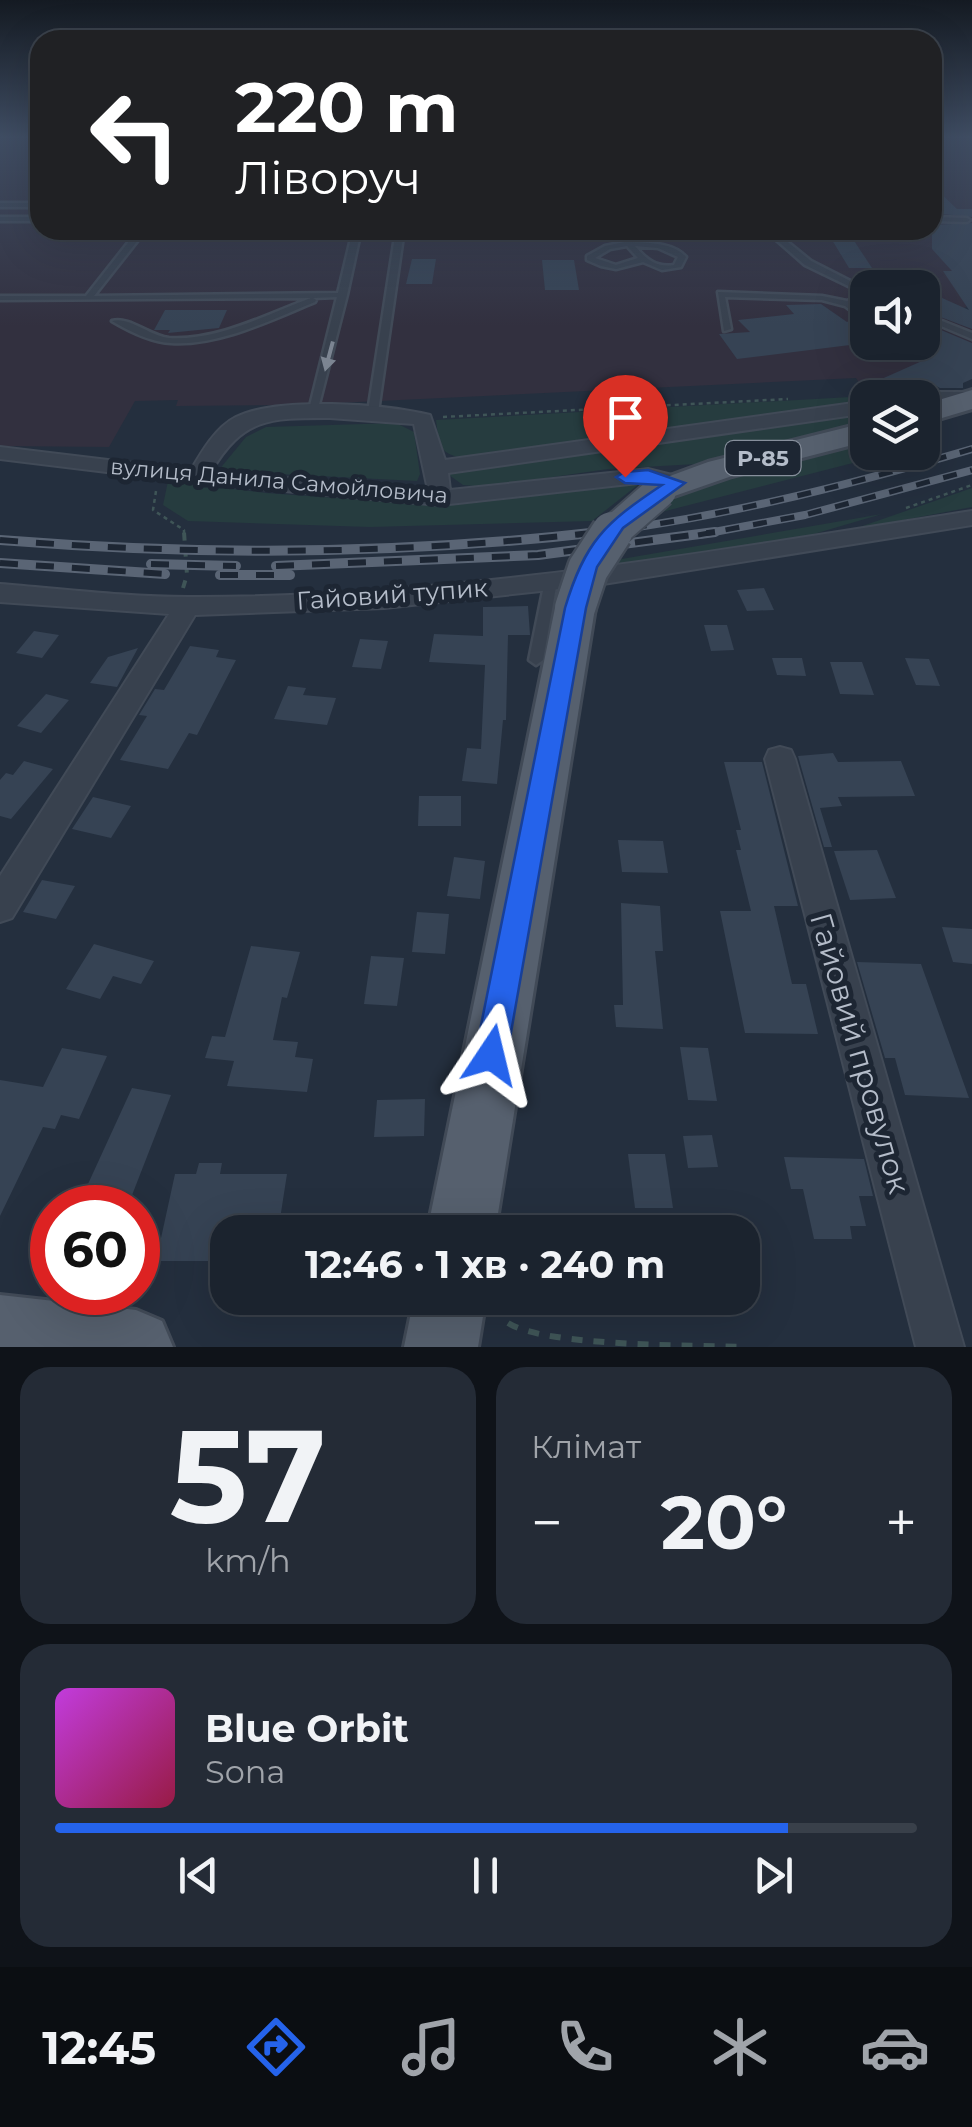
<!DOCTYPE html>
<html lang="uk">
<head>
<meta charset="utf-8">
<style>
	body { margin:0; font-family:Montserrat,sans-serif; background:#242b36; color:#f1f3f6; height:100vh; display:flex; flex-direction:column; font-size:38px; white-space:nowrap }
	* { box-sizing:border-box; margin:0 }
	p { font-size:32px; color:#a0a4aa }
	.icon { flex:none; width:55px; height:55px; fill:none; stroke:currentColor; stroke-width:2; stroke-linecap:round; stroke-linejoin:round }
	.map { position:relative; height:1347px; overflow:hidden }
	.sheet { display:flex; flex-direction:column; gap:20px; padding:20px; background:#0f1319; flex:1 }
	.sheet>* { flex:none }
	.top-card { position:absolute; left:30px; top:30px; width:912px; height:210px; border-radius:30px; box-shadow:0 10px 40px #0002,0 0 0 2px #39404a; background:#202124; color:#fff; overflow:hidden }
	.tools { position:absolute; left:850px; top:270px; display:grid; gap:20px }
	.tools a { display:grid; place-items:center; width:90px; height:90px; border-radius:20px; background:#1b232e; box-shadow:0 10px 40px #0002,0 0 0 2px #39404a; font-size:50px }
	.speed { position:absolute; left:30px; top:1185px; display:flex; gap:20px; font-size:50px; font-weight:700; text-align:center }
	.speed>* { display:grid; place-content:center; width:130px; height:130px; border-radius:50%; background:#1b232e; box-shadow:0 10px 40px #0002,0 0 0 2px #39404a; line-height:1 }
	.speed .limit { border:15px solid #d22; background:#fff; color:#111 }
	.pin { position:absolute; display:grid; place-items:center; width:85px; height:85px; color:#fff; margin:-102px -42px; border-radius:50% 50% 50% 0; rotate:-45deg; box-shadow:0 0 10px #0007 }
	.pin .icon { rotate:45deg }
	.me { position:absolute; width:110px; margin:-55px; rotate:10deg; stroke-linejoin:round; filter:drop-shadow(0 0 8px #0008) }
	.turn { display:flex; align-items:center; gap:35px; height:210px; padding:0 40px; font-size:45px }
	.turn .icon { width:130px; height:130px; stroke-width:2.5 }
	.turn b { display:block; font-size:70px; line-height:85px }
	.big { font-size:75px; font-weight:700; line-height:1.1 }
	.sheet .card { flex:1; display:flex; flex-direction:column; justify-content:center; gap:15px; min-width:0; padding:0 35px; border-radius:30px; background:#242b36 }
	.sheet .dial { align-items:center; gap:0 }
	.dial b { font-size:130px; line-height:1 }
	.song { display:flex; align-items:center; gap:30px }
	.cover { width:120px; height:120px; border-radius:15px; background:linear-gradient(135deg,hsl(290 70% 55%),hsl(340 70% 35%)) }
	.played { height:10px; border-radius:5px; background:linear-gradient(90deg,#2563eb 85%,#39404a 85%) }
	.keys { display:flex; justify-content:space-around; direction:ltr }
	.heat { display:flex; justify-content:space-between; align-items:center; font-size:55px; direction:ltr }
	.sheet .tiles { flex:1; display:grid; gap:20px; grid-template-columns:1fr 1fr }
	.card:last-child { grid-column:span 2 }
	.trip { position:absolute; left:210px; top:1215px; width:550px; height:100px; border-radius:30px; background:#1b232e; box-shadow:0 10px 40px #0002,0 0 0 2px #39404a; font-weight:700; line-height:100px; text-align:center }
	.dock { display:flex; height:160px; justify-content:space-around; align-items:center; background:#0b0e12; color:#a0a4aa }
	.dock .icon { width:70px; height:70px }
	.dock .on { color:#2563eb }
	.dock b { font-size:45px; color:#f1f3f6 }
	.map>svg:first-child { display:block }
	.medical { fill:#32303f; fill-rule:evenodd }
	.green { fill:#263c3f }
	.building { fill:#364354 }
	.lines { fill:none; stroke-linecap:round; stroke-linejoin:round }
	.service-casing { stroke:#414a57; stroke-width:5 }
	.minor-casing { stroke:#414a57; stroke-width:4 }
	.primary-casing { stroke:#414a57; stroke-width:6 }
	.path-far2 { stroke:#3f5557; stroke-width:2.5; stroke-dasharray:4 4; stroke-linecap:butt }
	.path-far1 { stroke:#3f5557; stroke-width:4; stroke-dasharray:8 8; stroke-linecap:butt }
	.path { stroke:#3f5557; stroke-width:6; stroke-dasharray:11 11; stroke-linecap:butt }
	.service { fill:#38414e; fill-rule:evenodd }
	.minor { fill:#38414e; fill-rule:evenodd }
	.primary { fill:#56606e; fill-rule:evenodd }
	.rail-far1-casing { stroke:#5a6575; stroke-width:8 }
	.rail-casing { stroke:#5a6575; stroke-width:10 }
	.rail-far1 { stroke:#1d2633; stroke-width:5; stroke-dasharray:14; stroke-linecap:butt }
	.rail { stroke:#1d2633; stroke-width:6; stroke-dasharray:18; stroke-linecap:butt }
	.primary-bridge-far1-casing { stroke:#414a57; stroke-width:36; stroke-linecap:butt }
	.primary-bridge-casing { stroke:#414a57; stroke-width:45; stroke-linecap:butt }
	.primary-bridge-far1 { stroke:#56606e; stroke-width:32 }
	.primary-bridge { stroke:#56606e; stroke-width:40 }
	.oneway { fill:#7c8592 }
	.route { fill:#2563eb; stroke:#184099; stroke-width:2.5 }
	.labels { text-anchor:middle; dominant-baseline:central; stroke-width:10; stroke-linejoin:round; paint-order:stroke }
	.shield { fill:#1d2633; stroke:#878f9c; stroke-width:2.5 }
	.shield-label { font-size:22px; font-weight:bold; fill:#b4bcc9 }
	.far-street-label { font-size:22px; fill:#b4bcc9; stroke:#1d2633 }
	.street-label { font-size:25px; fill:#b4bcc9; stroke:#1d2633 }
	.near-street-label { font-size:30px; fill:#b4bcc9; stroke:#1d2633 }
</style>
</head>
<body>
<div class="map">
<svg width="972" height="1347" viewBox="0 0 972 1347">
	<rect width="100%" height="100%" fill="#242f3e"/>
	<path class="medical" d="M0,137H40V230H932L933,137H972V303L957,313L972,320V354L935,376L881,396L867,394L856,378L295,405L176,406L178,400L135,401L109,447L0,446ZM868,288H922V342H868Z"/>
	<g class="green">
		<path d="M851,397L849,404L459,457C437,453 439,440 436,420Z"/>
		<polygon points="867,412 867,424 697,464 608,469 484,487 463,485 449,475 452,471"/>
		<polygon points="396,423 414,432 420,474 417,481 218,471 246,437 266,427"/>
		<path d="M867,439L868,452L892,453L654,514C705,469 801,457 867,439Z"/>
		<polygon points="168,481 266,493 422,504 455,504 639,484 592,521 370,527 188,521 163,505"/>
		<polygon points="972,488 972,507 851,530"/>
		<polygon points="882,514 807,536 604,572 610,561"/>
	</g>
	<g class="building">
		<polygon points="932,185 957,209 972,209 972,217 932,213"/>
		<polygon points="972,223 972,329 922,310 922,289 969,310 943,271 952,271 932,249 932,225"/>
		<polygon points="826,230 847,230 872,268 849,268"/>
		<polygon points="412,259 436,259 432,284 406,284"/>
		<polygon points="542,260 574,260 579,290 545,290"/>
		<polygon points="821,304 847,322 856,318 868,326 868,337 852,339 858,344 737,359 719,334 750,332 738,320 794,314 786,305"/>
		<polygon points="165,310 227,310 219,328 168,333 170,330 154,330"/>
		<polygon points="922,322 972,343 972,379 963,383 963,388 940,388 924,380 873,398 868,385 922,361"/>
		<polygon points="764,588 774,610 747,611 737,590"/>
		<polygon points="528,606 530,635 508,635 506,720 503,720 497,784 462,781 467,748 481,749 485,665 429,662 434,634 483,636 483,607"/>
		<polygon points="704,625 727,625 734,650 711,651"/>
		<polygon points="34,631 59,635 42,658 16,653"/>
		<polygon points="360,639 388,641 381,669 352,667"/>
		<polygon points="190,646 219,650 216,657 236,660 197,735 189,733 168,769 120,760 147,716 139,715 155,689 164,690"/>
		<polygon points="138,648 117,687 90,683 108,657"/>
		<polygon points="772,658 802,658 806,676 777,675"/>
		<polygon points="905,658 929,659 940,686 916,685"/>
		<polygon points="830,662 862,662 874,695 840,694"/>
		<polygon points="288,686 306,688 303,695 336,698 327,725 274,719"/>
		<polygon points="46,694 69,700 41,733 17,726"/>
		<polygon points="833,753 838,762 901,761 915,796 838,797 842,806 820,808 832,847 824,847 798,756"/>
		<polygon points="24,761 53,769 11,819 0,816 0,780 6,773 13,775"/>
		<polygon points="724,762 762,762 798,906 774,906 792,984 806,984 818,1034 745,1033 720,911 751,911 736,850 741,850 736,830 741,830"/>
		<polygon points="419,796 461,796 461,826 418,826"/>
		<polygon points="93,797 131,806 111,838 72,829"/>
		<polygon points="618,840 663,841 668,873 622,872"/>
		<polygon points="877,850 896,898 850,900 834,851"/>
		<polygon points="454,857 485,861 480,899 447,896"/>
		<polygon points="42,880 75,886 56,919 23,912"/>
		<polygon points="621,903 660,906 663,951 655,951 663,1029 616,1027 614,1005 623,1005"/>
		<polygon points="417,912 449,914 445,954 412,952"/>
		<polygon points="942,927 972,929 972,964 953,962"/>
		<polygon points="94,944 154,961 141,984 113,976 100,999 66,989"/>
		<polygon points="251,946 300,952 287,998 282,997 273,1040 298,1042 295,1057 313,1059 307,1092 227,1086 234,1061 205,1058 212,1036 225,1037"/>
		<polygon points="371,956 404,958 397,1006 364,1004"/>
		<polygon points="857,962 921,964 969,1098 905,1095 895,1058 885,1058"/>
		<polygon points="680,1047 708,1048 717,1101 688,1100"/>
		<polygon points="62,1048 107,1056 79,1119 61,1115 55,1129 43,1127 0,1216 0,1080 43,1087"/>
		<polygon points="132,1088 171,1095 127,1208 77,1208"/>
		<polygon points="425,1099 424,1136 374,1137 377,1100"/>
		<polygon points="712,1135 718,1167 688,1168 683,1136"/>
		<polygon points="628,1154 665,1154 673,1208 635,1208"/>
		<polygon points="784,1157 864,1159 873,1196 859,1196 866,1226 850,1226 852,1239 814,1239 803,1189 791,1189"/>
		<polygon points="199,1163 222,1163 220,1174 287,1174 278,1232 228,1232 228,1261 156,1261 175,1174 196,1174"/>
	</g>
	<g class="lines">
		<defs>
			<g id="service">
				<rect x="0" y="203" width="40" height="4"/>
				<rect x="0" y="217" width="40" height="4"/>
				<polygon points="932,217 967,218 970,220 967,222 932,221"/>
				<path d="M138,230H146L94,296L338,293L353,230H361L347,295L316,416L308,414L337,297L313,298L316,300L315,302C271,320 219,346 171,343C150,342 129,331 112,321C129,316 150,336 169,338C218,341 267,314 311,298L0,300V296H86Z"/>
				<polygon points="396,230 404,230 378,412 373,415 368,412"/>
				<path d="M624,230H632V242C650,243 674,243 686,257L681,267L662,270L643,262L616,269L601,266L587,260V256L605,246L625,242ZM627,246L638,258L616,265L595,258L610,249ZM635,246L658,248L678,257L674,265C656,268 646,259 635,246Z"/>
				<polygon points="765,230 773,230 811,261 868,290 868,299 854,305 868,316 868,323 845,306 822,300 725,297 731,329 724,331 718,292 822,296 847,301 865,294 805,265"/>
				<polygon points="922,313 972,333 972,339 922,318"/>
				<polygon points="888,342 898,342 912,356 905,358"/>
				<polygon points="551,577 557,581 543,660 536,665 529,660 545,581"/>
			</g>
			<g id="minor">
				<polygon points="922,392 972,392 972,404 922,404 922,398 913,398"/>
				<path d="M868,401V413L448,473L450,490L648,469L684,478L687,483L684,488L676,490L647,482L440,505L197,483L0,459V447L191,470C202,451 216,427 236,417C279,396 384,404 430,415L445,460ZM330,418L414,424L428,490L211,472C243,417 271,418 330,418Z"/>
				<path d="M972,511V525L597,585L384,608L195,615L12,918L0,922V876L169,614L0,602V584C63,589 126,597 189,597C453,598 713,551 972,511Z"/>
				<polygon points="780,747 791,750 795,759 964,1347 916,1347 765,759 769,750"/>
			</g>
			<g id="primary">
				<polygon points="972,390 972,409 922,424 922,405"/>
				<polygon points="868,422 868,441 732,476 660,501 648,498 643,491 648,484 708,462"/>
				<polygon points="575,594 589,598 595,608 495,1232 427,1232 555,608 561,598"/>
				<polygon points="0,1295 136,1310 162,1321 173,1347 0,1347"/>
				<polygon points="414,1298 486,1298 478,1347 404,1347"/>
			</g>
		</defs>
		<use href="#service" class="service-casing"/>
		<use href="#minor" class="minor-casing"/>
		<use href="#primary" class="primary-casing"/>
		<g class="path-far2">
			<polyline points="877,398 902,395"/>
			<polyline points="443,417 788,399"/>
			<polyline points="156,491 153,510 184,530 184,535"/>
			<polyline points="906,508 972,485"/>
		</g>
		<polyline class="path-far1" points="183,588 187,575 184,532"/>
		<path class="path" d="M499,1303L508,1323C546,1347 695,1345 747,1347"/>
		<use href="#service" class="service"/>
		<use href="#minor" class="minor"/>
		<use href="#primary" class="primary"/>
		<defs>
			<g id="rail-far1">
				<path d="M577,535C712,520 842,487 972,449"/>
				<polyline points="698,535 805,515 972,470"/>
			</g>
			<g id="rail">
				<path d="M0,540C202,556 399,555 600,532"/>
				<polyline points="0,563 165,574"/>
				<polyline points="151,564 236,566"/>
				<polyline points="276,566 538,555 715,532"/>
				<polyline points="220,575 290,575"/>
			</g>
		</defs>
		<use href="#rail-far1" class="rail-far1-casing"/>
		<use href="#rail" class="rail-casing"/>
		<use href="#rail-far1" class="rail-far1"/>
		<use href="#rail" class="rail"/>
		<defs>
			<polyline id="primary-bridge-far1" points="610,535 660,491"/>
			<polyline id="primary-bridge" points="575,608 588,569 612,532"/>
		</defs>
		<use href="#primary-bridge-far1" class="primary-bridge-far1-casing"/>
		<use href="#primary-bridge" class="primary-bridge-casing"/>
		<use href="#primary-bridge-far1" class="primary-bridge-far1"/>
		<use href="#primary-bridge" class="primary-bridge"/>
	</g>
	<defs><path id="oneway-solid" d="M-6-.8H1V-3.2L6.5 0L1 3.2V.8H-6Z" transform="scale(2.5)"/></defs>
	<use class="oneway" href="#oneway-solid" transform="translate(329 356) rotate(105)"/>
	<linearGradient id="sky" x2="0" y2="1"><stop stop-color="#141a22"/><stop offset="0.42" stop-color="#3f4d63"/><stop offset="1" stop-color="#3f4d63" stop-opacity="0"/></linearGradient>
	<rect width="972" height="326" fill="url(#sky)"/>
	<path class="route" d="M648,470L685,483L623,528L597,567L586,608L507,1055L502,1067L491,1071L480,1067L475,1055L565,608C585,541 605,523 662,485L625,483L616,477L625,472Z"/>
	<g class="labels">
		<rect class="shield" x="725.5" y="441" width="75" height="34" rx="8"/>
		<g class="shield-label">
			<text x="763" y="458">Р-85</text>
		</g>
		<g class="far-street-label">
			<text transform="translate(279 481) rotate(5)">вулиця Данила Самойловича</text>
		</g>
		<g class="street-label">
			<text transform="translate(392 594) rotate(-4)">Гайовий тупик</text>
		</g>
		<g class="near-street-label">
			<text transform="translate(860 1053) rotate(74)">Гайовий провулок</text>
		</g>
	</g>
</svg>
<div class="tools">
<a><svg class="icon" aria-label="sound" viewBox="0 0 24 24"><path d="M4 9h4l5-4v14l-5-4H4zM17 9q2 3 0 6"/></svg></a>
<a><svg class="icon" aria-label="layers" viewBox="0 0 24 24"><path d="M12 4l9 5-9 5-9-5zM3 14l9 5 9-5"/></svg></a>
</div>
<div class="speed"><div class="limit">60</div></div>
<div class="pin" style="left:625px;top:477px;background:#d93025"><svg class="icon" aria-label="arrive" viewBox="0 0 24 24"><path d="M6 21V4h12l-3 4 3 4H6"/></svg></div>
<svg class="me" style="left:491px;top:1055px" viewBox="-20 -20 40 40"><path d="M0-17L14 15 0 8-14 15z" fill="#2563eb" stroke="#fff" stroke-width="4"/></svg>
<div class="trip">12:46 · 1 хв · 240 m</div>
<div class="top-card">
<div class="turn"><svg class="icon" aria-label="left" viewBox="0 0 24 24"><path d="M17 20v-9H6M10 6l-5 5 5 5"/></svg><div><b>220 m</b>Ліворуч</div></div>
</div>
</div>
<section class="sheet">
<div class="tiles">
<div class="card dial"><b>57</b><p>km/h</p></div>
<div class="card"><p>Клімат</p>
<div class="heat"><a>−</a><b class="big">20°</b><a>+</a></div>
</div>
<div class="card">
<div class="song"><i class="cover"></i><div><b>Blue Orbit</b><p>Sona</p></div></div>
<div class="played"></div>
<div class="keys"><svg class="icon" aria-label="previous" viewBox="0 0 24 24"><path d="M18 5L8 12l10 7zM5 5v14"/></svg><svg class="icon" aria-label="pause" viewBox="0 0 24 24"><path d="M8 5v14M16 5v14"/></svg><svg class="icon" aria-label="next" viewBox="0 0 24 24"><path d="M6 5l10 7-10 7zM19 5v14"/></svg></div>
</div>
</div>
</section>
<nav class="dock">
<b>12:45</b>
<svg class="icon on" aria-label="directions" viewBox="0 0 24 24"><path d="M12 3l9 9-9 9-9-9zM9 14v-3h6M13 9l2 2-2 2"/></svg>
<svg class="icon" aria-label="music" viewBox="0 0 24 24"><path d="M9 18V5l10-2v13"/><circle cx="6" cy="18" r="3"/><circle cx="16" cy="16" r="3"/></svg>
<svg class="icon" aria-label="phone" viewBox="0 0 24 24"><path d="M5 4h4l2 5-3 2q2 4 5 5l2-3 5 2v4C11 20 4 13 5 4z"/></svg>
<svg class="icon" aria-label="climate" viewBox="0 0 24 24"><path d="M12 3v18M4 7l16 10M4 17L20 7"/></svg>
<svg class="icon" aria-label="car" viewBox="0 0 24 24"><path d="M5 17H2v-5l4-1 3-4h7l3 4 3 1v5h-3M9 17h6M6 11h13"/><circle cx="7" cy="17" r="2"/><circle cx="17" cy="17" r="2"/></svg>
</nav>
</body>
</html>
